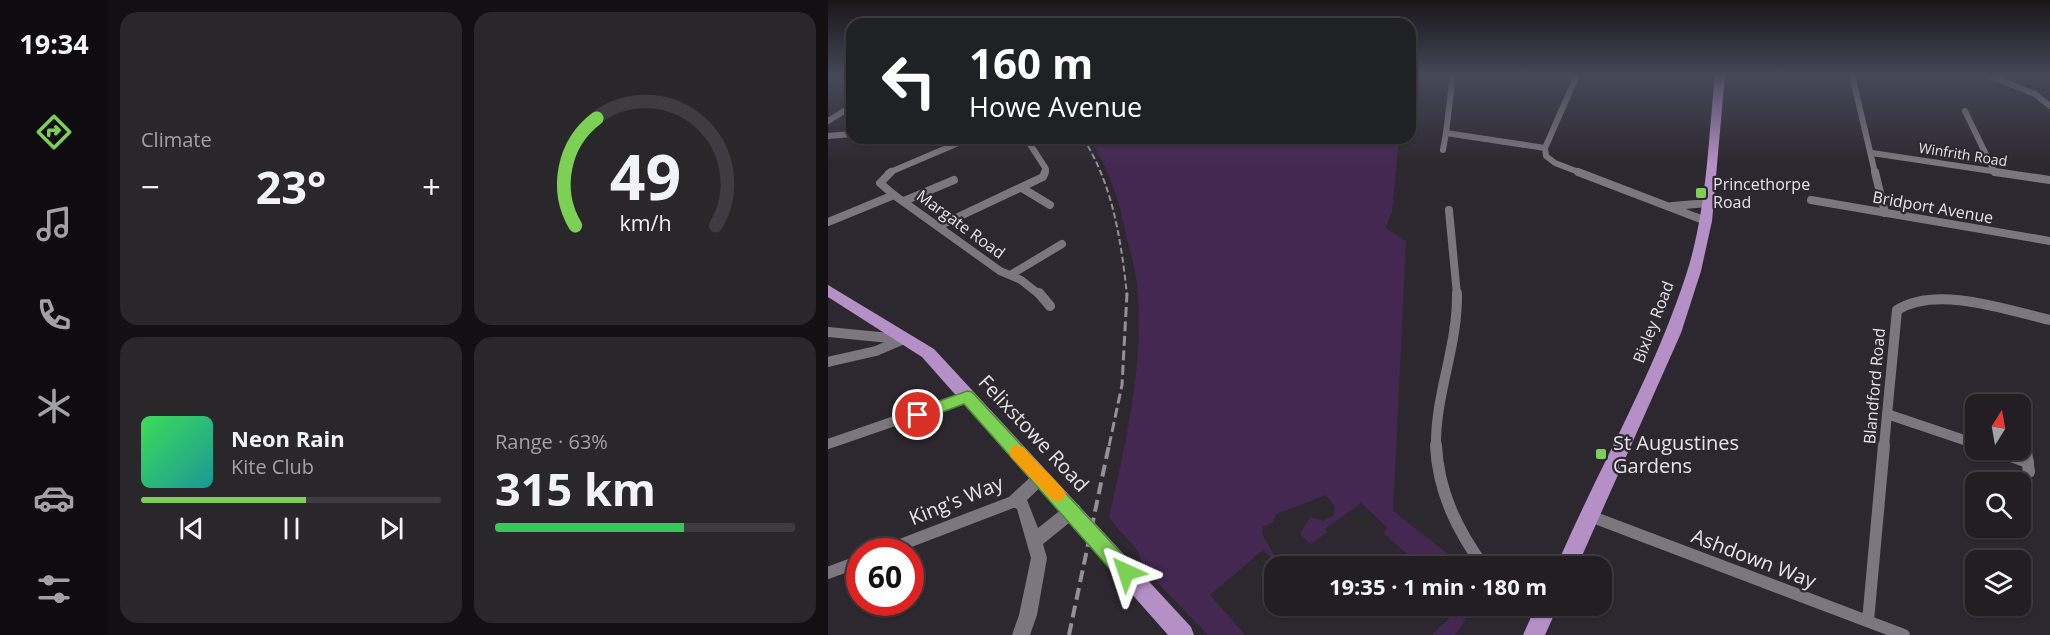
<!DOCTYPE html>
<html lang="en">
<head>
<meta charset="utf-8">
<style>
	body { margin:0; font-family:"Open Sans",sans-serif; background:#2a272b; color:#f1f3f6; height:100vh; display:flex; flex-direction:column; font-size:22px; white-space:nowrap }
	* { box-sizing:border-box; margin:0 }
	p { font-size:20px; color:#a2a2a6 }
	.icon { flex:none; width:33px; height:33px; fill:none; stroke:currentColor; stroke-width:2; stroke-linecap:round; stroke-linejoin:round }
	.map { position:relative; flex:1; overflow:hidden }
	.drawer { display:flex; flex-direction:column; gap:12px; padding:12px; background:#131013; width:720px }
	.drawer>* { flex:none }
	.guide { position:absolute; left:18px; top:18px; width:570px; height:126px; border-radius:18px; box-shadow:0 2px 4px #0004,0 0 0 2px #3f3c41; background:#202124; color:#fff; overflow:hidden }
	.needle { width:39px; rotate:11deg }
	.tools { position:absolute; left:1137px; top:394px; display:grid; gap:12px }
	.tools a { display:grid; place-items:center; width:66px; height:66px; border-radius:12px; background:#221e23; box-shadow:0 2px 4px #0004,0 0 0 2px #3f3c41; font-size:30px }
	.speed { position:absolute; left:18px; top:538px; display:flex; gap:12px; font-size:30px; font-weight:700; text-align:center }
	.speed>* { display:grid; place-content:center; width:78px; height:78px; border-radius:50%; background:#221e23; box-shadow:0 2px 4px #0004,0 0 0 2px #3f3c41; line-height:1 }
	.speed .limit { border:9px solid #d22; background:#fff; color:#111 }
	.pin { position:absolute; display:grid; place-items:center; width:51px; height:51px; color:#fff; margin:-26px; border:3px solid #fff; border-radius:50%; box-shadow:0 2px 6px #0007 }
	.me { position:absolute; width:66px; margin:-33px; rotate:318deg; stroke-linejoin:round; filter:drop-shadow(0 0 4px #0008) }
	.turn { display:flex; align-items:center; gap:21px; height:126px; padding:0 24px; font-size:27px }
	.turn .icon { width:78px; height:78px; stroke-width:2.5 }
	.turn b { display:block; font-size:42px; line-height:51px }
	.big { font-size:45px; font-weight:700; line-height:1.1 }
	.drawer .card { flex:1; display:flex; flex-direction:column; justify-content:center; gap:9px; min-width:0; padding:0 21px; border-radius:18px; background:#2a272b }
	.drawer .dial { align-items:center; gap:0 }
	.dial svg { height:156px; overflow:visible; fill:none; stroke:#3f3c41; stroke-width:7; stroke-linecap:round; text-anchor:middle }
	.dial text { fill:#f1f3f6; stroke:none }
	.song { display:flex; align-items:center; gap:18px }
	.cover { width:72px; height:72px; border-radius:9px; background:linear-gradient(135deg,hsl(130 70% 55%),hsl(180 70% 35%)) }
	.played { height:6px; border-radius:3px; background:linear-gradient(90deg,#7cd155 55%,#3f3c41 55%) }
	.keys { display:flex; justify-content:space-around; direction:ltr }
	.heat { display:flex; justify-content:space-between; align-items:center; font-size:33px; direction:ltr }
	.charge { height:9px; border-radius:4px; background:linear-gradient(90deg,#34c759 63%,#3f3c41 0) }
	.drawer .tiles { flex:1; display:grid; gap:12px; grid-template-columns:repeat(2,1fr) }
	.trip { position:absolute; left:436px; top:556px; width:348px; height:60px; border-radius:18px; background:#221e23; box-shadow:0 2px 4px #0004,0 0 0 2px #3f3c41; font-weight:700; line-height:60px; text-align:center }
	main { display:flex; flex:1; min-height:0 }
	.menu { display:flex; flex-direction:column; width:108px; justify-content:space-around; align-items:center; background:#0e0c0e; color:#a2a2a6 }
	.menu .icon { width:42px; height:42px }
	.menu .on { color:#7cd155 }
	.menu b { font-size:27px; color:#f1f3f6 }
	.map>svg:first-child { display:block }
	.green { fill:#442852 }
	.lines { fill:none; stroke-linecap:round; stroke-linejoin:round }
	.minor-far3 { stroke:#7c777f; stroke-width:6 }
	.minor-far2 { stroke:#7c777f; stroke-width:8 }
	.minor-far1 { stroke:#7c777f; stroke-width:10 }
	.minor { stroke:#7c777f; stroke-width:12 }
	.tertiary { fill:#7c777f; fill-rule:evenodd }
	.primary { fill:#b490c7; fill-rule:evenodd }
	.rail-far2 { stroke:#949096; stroke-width:2; stroke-dasharray:6 3; stroke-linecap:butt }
	.rail-far1 { stroke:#949096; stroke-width:3; stroke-dasharray:10 4.5; stroke-linecap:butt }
	.rail { stroke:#949096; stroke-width:4; stroke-dasharray:12 6; stroke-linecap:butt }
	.route { fill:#7cd155; stroke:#518837; stroke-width:1.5 }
	.slow { fill:#f59e0b }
	.poi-dot { fill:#7cd155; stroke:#2d282f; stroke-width:2 }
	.labels { text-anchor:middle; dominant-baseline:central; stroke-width:4.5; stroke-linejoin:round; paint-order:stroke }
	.far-street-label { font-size:14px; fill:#e6e4e8; stroke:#2d282f }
	.poi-label { font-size:16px; fill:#e6e4e8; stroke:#2d282f; text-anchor:start }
	.street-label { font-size:16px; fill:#e6e4e8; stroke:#2d282f }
	.near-street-label { font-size:20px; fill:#e6e4e8; stroke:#2d282f }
	.near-poi-label { font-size:20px; fill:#e6e4e8; stroke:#2d282f; text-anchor:start }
</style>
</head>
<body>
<main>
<nav class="menu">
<b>19:34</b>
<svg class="icon on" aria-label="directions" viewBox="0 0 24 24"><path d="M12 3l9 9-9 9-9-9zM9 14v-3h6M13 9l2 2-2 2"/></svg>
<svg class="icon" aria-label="music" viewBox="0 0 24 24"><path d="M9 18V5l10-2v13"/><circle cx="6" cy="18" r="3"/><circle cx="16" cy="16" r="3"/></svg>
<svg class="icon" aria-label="phone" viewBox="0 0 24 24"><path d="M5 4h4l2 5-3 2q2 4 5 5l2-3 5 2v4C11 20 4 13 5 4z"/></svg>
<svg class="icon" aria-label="climate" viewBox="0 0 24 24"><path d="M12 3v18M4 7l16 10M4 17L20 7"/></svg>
<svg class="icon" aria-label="car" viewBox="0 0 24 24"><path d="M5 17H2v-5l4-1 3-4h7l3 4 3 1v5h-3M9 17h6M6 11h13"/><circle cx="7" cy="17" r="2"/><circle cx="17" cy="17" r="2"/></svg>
<svg class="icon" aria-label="filters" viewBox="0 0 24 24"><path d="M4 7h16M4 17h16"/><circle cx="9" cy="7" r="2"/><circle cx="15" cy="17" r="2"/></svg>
</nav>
<section class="drawer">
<div class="tiles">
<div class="card"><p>Climate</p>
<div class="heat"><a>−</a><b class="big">23°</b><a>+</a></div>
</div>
<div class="card dial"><svg viewBox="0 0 100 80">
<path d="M14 69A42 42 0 1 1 86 69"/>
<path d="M14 69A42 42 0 0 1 25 14" stroke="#7cd155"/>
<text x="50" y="56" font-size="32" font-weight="700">49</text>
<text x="50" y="72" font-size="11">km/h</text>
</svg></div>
<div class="card">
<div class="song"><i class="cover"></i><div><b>Neon Rain</b><p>Kite Club</p></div></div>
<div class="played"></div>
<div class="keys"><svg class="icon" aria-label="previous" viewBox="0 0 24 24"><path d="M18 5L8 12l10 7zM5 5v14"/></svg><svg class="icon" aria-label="pause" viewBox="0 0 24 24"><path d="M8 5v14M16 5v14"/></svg><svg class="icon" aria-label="next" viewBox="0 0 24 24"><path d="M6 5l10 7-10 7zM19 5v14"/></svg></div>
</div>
<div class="card"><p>Range · 63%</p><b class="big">315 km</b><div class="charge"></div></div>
</div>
</section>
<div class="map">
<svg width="1222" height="635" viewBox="0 0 1222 635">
	<rect width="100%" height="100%" fill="#2d282f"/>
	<g class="green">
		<path d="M260,138H571L564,212L557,228L578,241L565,511L637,567C619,567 596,563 581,554C572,549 564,539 555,533L560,528L533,503L497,529L499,532L483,544L472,534L482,517L495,521L505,515L507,507L498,495L448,514L445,522L435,527L434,534L453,567L435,550L382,595L417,635H380L314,566L311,552L281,518C298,442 317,362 309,284C307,267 302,251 298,235C291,199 281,167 260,138Z"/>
		<polygon points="634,606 647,606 627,635 604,635"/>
	</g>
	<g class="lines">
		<g class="minor-far3">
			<polyline points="625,75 618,133 717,148"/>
			<polyline points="749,75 717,148 718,156 727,163 753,173"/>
			<polyline points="1024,75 1047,173"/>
			<polyline points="1159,75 1207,94 1222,106"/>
			<polyline points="1137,111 1166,171"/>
			<polyline points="0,121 24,106"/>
			<polyline points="0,136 24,134"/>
			<polyline points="198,138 218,169 216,173"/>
			<polyline points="615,150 618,133"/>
			<polyline points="1044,153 1177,173"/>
			<polyline points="60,173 142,138"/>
		</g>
		<g class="minor-far2">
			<polyline points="750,172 878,221"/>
			<polyline points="1047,172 1057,213"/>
			<polyline points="1167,172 1222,180"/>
			<polyline points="194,188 222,205"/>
			<polyline points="66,195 172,271 193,280 212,295"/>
			<polyline points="983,200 1222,241"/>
			<polyline points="76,201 126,180"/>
			<polyline points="844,206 880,203"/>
			<polyline points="621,210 629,295"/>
			<polyline points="0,222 66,195 52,183 63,172"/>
			<polyline points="111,226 215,177 217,172"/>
			<polyline points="184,274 234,244"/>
		</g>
		<g class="minor-far1">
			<polyline points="211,293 222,306"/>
			<polyline points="0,332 72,339"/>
			<polyline points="0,362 48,351 76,339"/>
			<polyline points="1059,414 1148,444"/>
			<polyline points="0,444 139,396"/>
			<path d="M608,446C607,395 630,346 629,293"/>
			<path d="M1056,446L1069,310C1109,285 1179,310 1222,320"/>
		</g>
		<g class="minor">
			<path d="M608,445C610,491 629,530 656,567"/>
			<polyline points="1166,450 1200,462"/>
			<polyline points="1198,451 1201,472"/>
			<polyline points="762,516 1076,635"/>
			<polyline points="54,552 187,501"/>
			<polyline points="0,573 32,561"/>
			<polyline points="698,606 714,618"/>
			<polyline points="1040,621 1056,445"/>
		</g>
		<polygon class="tertiary" points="213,471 218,472 221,477 218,482 199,500 210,528 239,505 245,503 251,505 253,510 251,515 215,544 219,558 209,615 202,635 184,635 191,615 203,558 189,509 182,506 179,501 182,496 208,472"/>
		<g class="primary">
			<path d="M887,75H897L884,221L873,271L853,333L749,567H728C770,469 826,375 859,272C879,209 880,141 887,75Z"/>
			<polygon points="0,285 106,349 363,627 366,635 340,635 94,357 0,297"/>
			<polygon points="708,606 730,606 717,635 695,635"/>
		</g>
		<path class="rail-far2" d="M255,138C285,185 293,240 299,295"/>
		<polyline class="rail-far1" points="281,446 294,385 299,293"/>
		<polyline class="rail" points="241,635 281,445"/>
	</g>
	<linearGradient id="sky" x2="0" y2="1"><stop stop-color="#19161a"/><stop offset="0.46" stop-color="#464858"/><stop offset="1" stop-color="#464858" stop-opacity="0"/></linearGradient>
	<rect width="1222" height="164" fill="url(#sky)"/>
	<polygon class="route" points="139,391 144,392 305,566 307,572 305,579 298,581 291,579 136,404 90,421 82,415 84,411"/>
	<polygon class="slow" points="189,445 195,447 235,489 238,494 235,499 229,502 223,499 183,457 181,452 183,447"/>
	<g class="poi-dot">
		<rect x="867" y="187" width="12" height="12" rx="3"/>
		<rect x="767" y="448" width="12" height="12" rx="3"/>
	</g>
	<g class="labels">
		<g class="far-street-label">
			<text transform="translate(1135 154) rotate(9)">Winfrith Road</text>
		</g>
		<g class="poi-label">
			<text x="885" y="184">Princethorpe<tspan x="885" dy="18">Road</tspan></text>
		</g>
		<g class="street-label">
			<text transform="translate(1105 207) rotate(10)">Bridport Avenue</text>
			<text transform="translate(133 224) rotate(36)">Margate Road</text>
			<text transform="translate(825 322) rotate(-69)">Bixley Road</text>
			<text transform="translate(1046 386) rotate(-85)">Blandford Road</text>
		</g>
		<g class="near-street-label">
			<text transform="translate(206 433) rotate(47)">Felixstowe Road</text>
			<text transform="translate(128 500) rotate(-22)">King's Way</text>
			<text transform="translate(926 558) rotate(21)">Ashdown Way</text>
		</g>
		<g class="near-poi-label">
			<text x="785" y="442">St Augustines<tspan x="785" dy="23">Gardens</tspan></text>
		</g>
	</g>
</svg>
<div class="tools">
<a><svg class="needle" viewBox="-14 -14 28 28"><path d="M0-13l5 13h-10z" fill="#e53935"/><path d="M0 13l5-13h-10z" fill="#a2a2a6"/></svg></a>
<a><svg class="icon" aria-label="search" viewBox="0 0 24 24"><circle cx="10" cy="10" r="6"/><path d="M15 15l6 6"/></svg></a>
<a><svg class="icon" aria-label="layers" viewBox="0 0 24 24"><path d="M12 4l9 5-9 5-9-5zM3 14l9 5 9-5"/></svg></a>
</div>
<div class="speed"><div class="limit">60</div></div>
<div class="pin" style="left:90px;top:415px;background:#d93025"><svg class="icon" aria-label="arrive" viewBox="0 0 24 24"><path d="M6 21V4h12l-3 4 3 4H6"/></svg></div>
<svg class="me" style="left:298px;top:572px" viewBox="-20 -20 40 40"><path d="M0-17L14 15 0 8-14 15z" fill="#7cd155" stroke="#fff" stroke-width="4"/></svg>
<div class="trip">19:35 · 1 min · 180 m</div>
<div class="guide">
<div class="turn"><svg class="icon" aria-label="left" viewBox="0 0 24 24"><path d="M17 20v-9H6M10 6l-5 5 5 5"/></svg><div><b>160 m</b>Howe Avenue</div></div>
</div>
</div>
</main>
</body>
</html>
